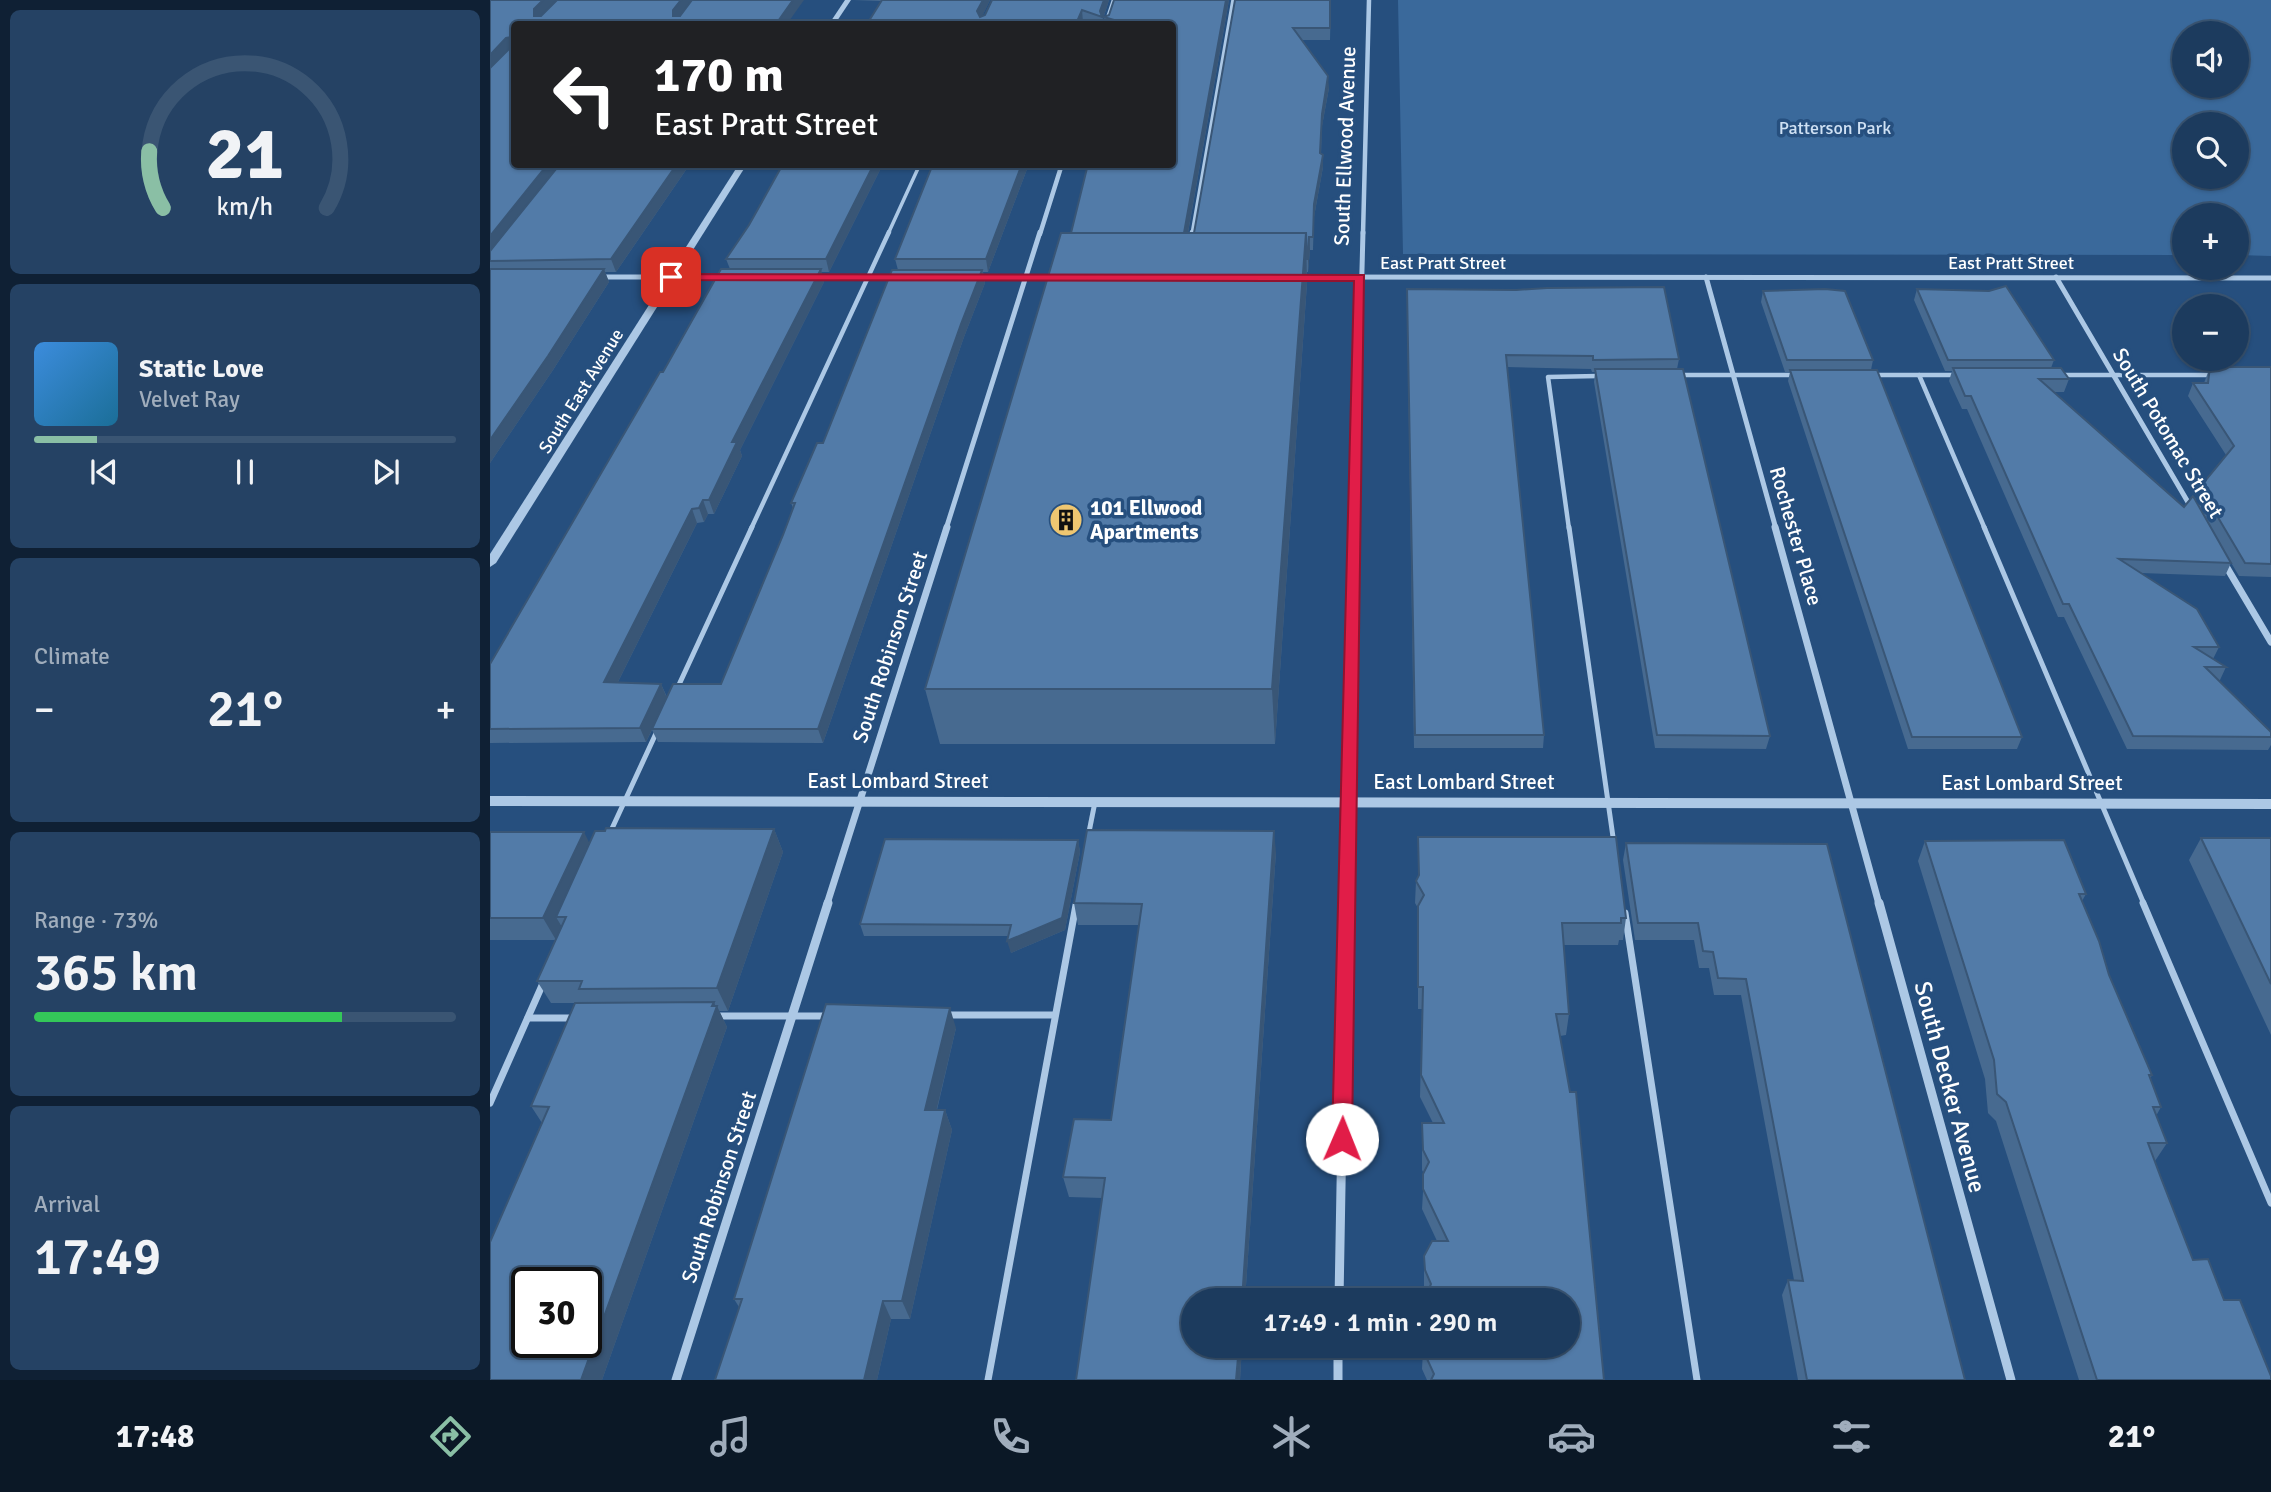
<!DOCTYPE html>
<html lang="en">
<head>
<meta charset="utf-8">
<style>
	body { margin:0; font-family:Signika,sans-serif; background:#254264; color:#f1f3f6; height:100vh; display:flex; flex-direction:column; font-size:26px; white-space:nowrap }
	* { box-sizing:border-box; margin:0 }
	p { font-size:23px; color:#a0adbc }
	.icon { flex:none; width:38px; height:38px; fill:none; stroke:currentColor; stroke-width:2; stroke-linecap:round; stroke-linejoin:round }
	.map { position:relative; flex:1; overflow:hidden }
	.side { display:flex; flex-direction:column; gap:10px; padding:10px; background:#0f2034; width:490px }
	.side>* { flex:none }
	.banner { position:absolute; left:21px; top:21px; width:665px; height:147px; border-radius:7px; box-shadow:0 2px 5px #0004,0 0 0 2px #3a5573; background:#202124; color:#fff; overflow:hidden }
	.buttons { position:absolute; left:1682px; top:21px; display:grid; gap:14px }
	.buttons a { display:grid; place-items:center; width:77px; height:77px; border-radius:50%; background:#1c3b5e; box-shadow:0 2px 5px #0004,0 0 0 2px #3a5573; font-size:35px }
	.speed { position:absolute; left:21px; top:1267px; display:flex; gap:14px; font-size:35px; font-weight:700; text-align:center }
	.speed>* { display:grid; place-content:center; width:91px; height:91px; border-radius:50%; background:#1c3b5e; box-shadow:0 2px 5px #0004,0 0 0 2px #3a5573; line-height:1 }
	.speed .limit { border:4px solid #111; border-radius:10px; background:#fff; color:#111 }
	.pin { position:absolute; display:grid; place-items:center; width:60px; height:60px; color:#fff; margin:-30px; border-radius:14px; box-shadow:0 4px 10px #0006 }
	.me { position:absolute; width:77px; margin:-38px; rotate:1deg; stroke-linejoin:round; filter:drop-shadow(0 0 5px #0008) }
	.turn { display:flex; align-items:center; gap:24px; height:147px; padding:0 28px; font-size:32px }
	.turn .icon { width:91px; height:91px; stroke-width:2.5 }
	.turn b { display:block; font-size:49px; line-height:60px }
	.big { font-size:52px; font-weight:600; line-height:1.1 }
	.side .widget { flex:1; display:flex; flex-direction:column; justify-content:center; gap:10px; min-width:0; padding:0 24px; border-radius:10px; background:#254264 }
	.side .dial { align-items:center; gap:0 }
	.dial svg { height:182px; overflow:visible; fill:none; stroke:#3a5573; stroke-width:7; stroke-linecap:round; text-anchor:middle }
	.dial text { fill:#f1f3f6; stroke:none }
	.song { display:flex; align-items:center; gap:21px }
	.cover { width:84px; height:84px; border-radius:10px; background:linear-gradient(135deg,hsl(210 70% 55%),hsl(200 70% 35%)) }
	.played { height:7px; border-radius:4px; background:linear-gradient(90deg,#8abfa5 15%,#3a5573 15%) }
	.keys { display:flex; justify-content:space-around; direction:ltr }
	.heat { display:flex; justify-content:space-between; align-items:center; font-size:38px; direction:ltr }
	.charge { height:10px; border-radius:5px; background:linear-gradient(90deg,#34c759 73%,#3a5573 0) }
	.trip { position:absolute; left:691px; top:1288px; width:399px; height:70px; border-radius:35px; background:#1c3b5e; box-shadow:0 2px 5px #0004,0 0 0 2px #3a5573; font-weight:600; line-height:70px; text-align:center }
	.tabs { display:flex; height:112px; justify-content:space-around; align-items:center; background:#0b1826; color:#a0adbc }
	.tabs .icon { width:49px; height:49px }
	.tabs .on { color:#8abfa5 }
	.tabs b { font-size:32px; color:#f1f3f6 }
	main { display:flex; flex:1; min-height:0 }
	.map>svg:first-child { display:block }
	.green { fill:#3a699b; fill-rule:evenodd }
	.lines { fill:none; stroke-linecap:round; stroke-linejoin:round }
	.service-far3 { stroke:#acc8e5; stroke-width:3.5 }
	.service-far2 { stroke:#acc8e5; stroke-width:4.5 }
	.service-far1 { stroke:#acc8e5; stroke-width:5 }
	.service { stroke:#acc8e5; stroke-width:7 }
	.minor-far3 { stroke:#acc8e5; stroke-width:4.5 }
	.minor-far2 { stroke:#acc8e5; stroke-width:5 }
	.minor-far1 { stroke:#acc8e5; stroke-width:7 }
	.minor { stroke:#acc8e5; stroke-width:9 }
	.tertiary { fill:#acc8e5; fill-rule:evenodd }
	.wall { fill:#476a90 }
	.shaded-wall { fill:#395676 }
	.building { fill:#527ba8; stroke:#395676; stroke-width:2; fill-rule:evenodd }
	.route { fill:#e11d48; stroke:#92132f; stroke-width:2 }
	.labels { text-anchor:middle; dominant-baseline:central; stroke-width:7; stroke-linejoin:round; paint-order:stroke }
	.far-park-label { font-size:18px; fill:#cfe1f4; stroke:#264f7e }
	.far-street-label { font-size:18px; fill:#fff; stroke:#264f7e }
	.street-label { font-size:21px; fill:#fff; stroke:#264f7e }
	.poi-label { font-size:21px; font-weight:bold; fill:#fff; stroke:#264f7e; text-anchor:start }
	.near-street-label { font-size:24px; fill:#fff; stroke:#264f7e }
</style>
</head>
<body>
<main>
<section class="side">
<div class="widget dial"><svg viewBox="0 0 100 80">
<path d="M14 69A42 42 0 1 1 86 69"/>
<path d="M14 69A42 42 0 0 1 8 44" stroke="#8abfa5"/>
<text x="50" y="56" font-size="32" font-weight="700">21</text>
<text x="50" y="72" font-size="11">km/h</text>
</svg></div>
<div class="widget">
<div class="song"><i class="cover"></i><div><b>Static Love</b><p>Velvet Ray</p></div></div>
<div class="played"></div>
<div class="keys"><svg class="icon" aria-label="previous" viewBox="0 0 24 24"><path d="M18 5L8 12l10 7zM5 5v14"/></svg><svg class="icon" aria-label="pause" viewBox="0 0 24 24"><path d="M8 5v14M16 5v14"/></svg><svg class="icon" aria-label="next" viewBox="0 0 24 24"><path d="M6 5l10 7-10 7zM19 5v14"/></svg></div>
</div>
<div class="widget"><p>Climate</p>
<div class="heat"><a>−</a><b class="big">21°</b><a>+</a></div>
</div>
<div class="widget"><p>Range · 73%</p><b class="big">365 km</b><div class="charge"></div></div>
<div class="widget"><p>Arrival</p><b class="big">17:49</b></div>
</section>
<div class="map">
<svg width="1781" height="1380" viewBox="0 0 1781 1380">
	<rect width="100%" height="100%" fill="#264f7e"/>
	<path class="green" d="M908,0H1781V256L1747,255L1746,215H1694V255L913,254ZM1694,33H1746V86H1694ZM1694,124H1746V177H1694Z"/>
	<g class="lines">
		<g class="service-far3">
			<polyline points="398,234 430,164"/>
			<polyline points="702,234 743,0"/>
		</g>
		<g class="service-far2">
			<polyline points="701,238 702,232"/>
			<polyline points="1188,375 1304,375"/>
			<polyline points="1384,375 1465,375"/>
			<polyline points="1429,375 1495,529"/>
			<polyline points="1570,375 1721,375"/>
			<polyline points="261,529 399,232"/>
			<polyline points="1079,529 1058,377 1108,376"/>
		</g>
		<g class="service-far1">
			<polyline points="1079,527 1124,844"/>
			<polyline points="1494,527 1654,904"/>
			<polyline points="187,689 262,527"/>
			<polyline points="119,835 168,729"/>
			<polyline points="598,837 605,802"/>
		</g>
		<g class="service">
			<polyline points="1653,903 1781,1203"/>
			<polyline points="1135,913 1207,1380"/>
			<polyline points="456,1015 565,1015"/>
			<polyline points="225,1016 338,1016"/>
			<polyline points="38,1018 83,1018"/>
			<polyline points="0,1103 54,981"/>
			<polyline points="498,1380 586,905"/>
		</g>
		<g class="minor-far3">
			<polyline points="616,24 624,0"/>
			<polyline points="550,234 572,164"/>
			<polyline points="873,234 879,0"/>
		</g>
		<g class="minor-far2">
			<polyline points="109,277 233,277"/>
			<polyline points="326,277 408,277"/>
			<polyline points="487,277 566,277"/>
			<polyline points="809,277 1781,278"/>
			<polyline points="1216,277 1286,529"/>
			<polyline points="1566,277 1702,509"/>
			<polyline points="456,529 550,232"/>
			<polyline points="865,529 873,232"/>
		</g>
		<g class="minor-far1">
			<polyline points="1285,527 1389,904"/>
			<polyline points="1733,561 1781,642"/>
			<polyline points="337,904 457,527"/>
			<polyline points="856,904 865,527"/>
		</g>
		<g class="minor">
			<polyline points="1389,903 1521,1380"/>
			<polyline points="849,1300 856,903"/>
			<polyline points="848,1346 848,1380"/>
			<polyline points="186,1380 338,903"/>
		</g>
		<g class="tertiary">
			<polygon points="355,0 361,0 345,24 339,24"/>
			<polygon points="249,164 257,164 6,563 0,567 0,554"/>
			<polygon points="0,796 1781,799 1781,809 0,806"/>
		</g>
	</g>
	<g class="wall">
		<polygon points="0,0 24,164 200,164 126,272 115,272 119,282 63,370 0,463"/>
		<polygon points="363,0 500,0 492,16 495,15 502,0 619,0 613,19 613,24 602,24 593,22 592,24 377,24 391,1"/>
		<polygon points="624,0 739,0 698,233 704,233 745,0 841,0 840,40 812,40 839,88 832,126 831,154 833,167 824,217 823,250 820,250 818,272 817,272 817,283 785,744 450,744 435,689 581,233 682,24 615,24 614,17 619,15"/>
		<polygon points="293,164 393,164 339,272 331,272 334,282 250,450 252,456 224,514 218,514 214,522 207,523 128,682 171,684 177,697 231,684 293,535 303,508 301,503 333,443 408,270 405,259 443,164 539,164 498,272 493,272 495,283 474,337 333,743 168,742 162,730 156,742 0,743 0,664 173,372 240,269 236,259 259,225"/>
		<polygon points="1427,289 1564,360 1561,368 1579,379 1574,392 1564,392 1694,507 1705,500 1710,487 1736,455 1698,396 1703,383 1714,383 1720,367 1781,367 1781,577 1749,576 1727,539 1741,563 1735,576 1651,573 1729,647 1723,659 1736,667 1730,680 1728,680 1781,732 1781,745 1778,750 1637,749 1574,617 1568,617 1477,409 1472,409 1459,381 1462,371 1455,371 1424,300"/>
		<polygon points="1273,291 1383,360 1381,370 1532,737 1527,749 1418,749 1298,381 1300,372 1295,372 1271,302"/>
		<polygon points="917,301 1189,359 1187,369 1280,736 1276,749 1165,748 1104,382 1105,372 1102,372 1101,369 1017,367 1054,735 1053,748 924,748"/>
		<polygon points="284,829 293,852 238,1011 229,1011 237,1027 112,1380 0,1380 52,1123 41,1106 85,1003 61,1003 47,981 66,940 0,940 0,832 99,843"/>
		<polygon points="928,837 1136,918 1133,940 1129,940 1128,945 1074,945 1079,1014 1076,1035 1070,1036 1114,1380 937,1380 932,1369 933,1350 1078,1346 936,1295 934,1290 934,1256 947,1241 932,1209 934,1174 932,1170 932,1123 943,1123 930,1097 932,1009 928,1009 928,908 925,903 926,881 928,877"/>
		<polygon points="1711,838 1781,838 1781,1035 1699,860"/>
		<polygon points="588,840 590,852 575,930 521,953 518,936 374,936 370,924"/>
		<polygon points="1435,841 1596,894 1592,901 1619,975 1662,1075 1660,1079 1671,1107 1666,1116 1677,1143 1665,1161 1703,1260 1734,1300 1781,1380 1589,1380 1506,1121 1498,1113 1495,1079 1428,861"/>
		<polygon points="1136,843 1337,844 1475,1380 1308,1380 1292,1295 1298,1280 1304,1280 1251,995 1224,995 1219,968 1209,968 1204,940 1145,940 1133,860"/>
		<polygon points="786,852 755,1300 704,1300 752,1346 750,1380 586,1380 612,1198 579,1197 573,1177 621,1120 649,925 588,925 584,903"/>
		<polygon points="466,1028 447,1110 455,1110 462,1130 420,1319 401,1319 387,1380 225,1380 249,1307 244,1299"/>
	</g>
	<g class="shaded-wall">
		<polygon points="53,0 68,0 49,21 44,16 44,9"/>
		<polygon points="191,0 204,0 187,21 183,16 183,10"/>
		<polygon points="303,0 314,0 297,24 286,24"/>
		<polygon points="493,0 500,0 489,23 487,11"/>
		<polygon points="614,0 619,0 613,19 610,11"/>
		<polygon points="736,0 739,0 691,272 690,259"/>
		<polygon points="592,10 593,22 592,24 586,24"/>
		<polygon points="22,37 24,43 0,72 0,55 16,38"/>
		<polygon points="838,76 839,88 832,126 830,166 832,114"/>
		<polygon points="833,155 833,167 824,217 823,250 824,204"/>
		<polygon points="58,164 73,164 0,255 0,236"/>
		<polygon points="187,164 200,164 126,272 121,259"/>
		<polygon points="384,164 393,164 339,272 336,259"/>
		<polygon points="532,164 539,164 498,272 496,259"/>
		<polygon points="816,233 817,283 785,744 782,689"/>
		<polygon points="819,237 820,250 818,272 818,259"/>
		<polygon points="114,269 119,282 63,370 0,463 0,440"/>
		<polygon points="331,269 334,282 250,450 252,456 224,514 219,500 242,442"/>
		<polygon points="492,270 495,283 474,337 333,743 328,729 471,324"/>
		<polygon points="213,500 218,514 214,522 209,508"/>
		<polygon points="202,509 207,523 121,696 114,682"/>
		<polygon points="171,684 177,698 156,742 150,728"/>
		<polygon points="284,829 293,852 238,1011 227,988"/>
		<polygon points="784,831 786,852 755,1300 752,1300"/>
		<polygon points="94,832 105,854 66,917 72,927 66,940 53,918"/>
		<polygon points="588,840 590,852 575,930 521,953 517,941"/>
		<polygon points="224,1002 226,1008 227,1006 237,1027 112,1380 91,1380"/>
		<polygon points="460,1008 466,1028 442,1129 435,1110"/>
		<polygon points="455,1110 462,1130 420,1319 412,1301"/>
		<polygon points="393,1301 401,1319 387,1380 374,1380"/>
		<polygon points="749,1346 752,1346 750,1380 746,1380"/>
	</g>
	<g class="building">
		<polygon points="0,0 53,0 44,9 44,16 51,16 67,0 191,0 183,10 183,16 190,16 202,0 303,0 286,24 24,24 24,164 58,164 0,236 0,68 23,45 22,37 16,38 0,55"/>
		<polygon points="392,0 493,0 487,11 490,17 495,15 502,0 614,0 610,11 612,17 592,10 586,24 377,24"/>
		<polygon points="624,0 736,0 694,233 581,233 598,164 682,164 682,24 633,24 634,23 614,17 619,15"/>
		<polygon points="745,0 840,0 840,28 803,28 838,76 832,114 830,153 833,155 824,204 823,237 819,237 818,259 817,259 816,233 704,233"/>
		<polygon points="70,164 187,164 121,259 0,261 0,251"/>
		<polygon points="293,164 384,164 336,259 236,259 259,225"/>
		<polygon points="443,164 532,164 496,259 405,259"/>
		<polygon points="571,233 816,233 782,689 435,689"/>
		<polygon points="0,269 114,269 58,356 0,440"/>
		<polygon points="231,269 331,269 242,442 247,442 219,500 213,500 209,508 202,509 114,682 171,684 150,728 0,729 0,664 170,372 173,372"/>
		<polygon points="402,270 492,270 471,324 328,729 162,729 183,684 231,684 293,535 305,503 301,503 327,443 333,443"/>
		<polygon points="1516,286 1564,360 1458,360 1427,289 1499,291"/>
		<polygon points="1174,287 1189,359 1103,360 1103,356 1016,355 1054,735 925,735 917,289 1026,290 1057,288"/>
		<polygon points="1335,289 1355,291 1383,360 1297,360 1273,291"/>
		<polygon points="1720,367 1781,367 1781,564 1755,563 1710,487 1744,446 1703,383 1718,383"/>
		<polygon points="1463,368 1571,368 1579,379 1549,379 1694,507 1703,496 1741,563 1629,559 1707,609 1729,647 1704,647 1736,667 1715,667 1781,732 1781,737 1643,736 1579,604 1573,604 1481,396 1475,396"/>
		<polygon points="1105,369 1193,369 1280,736 1167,735"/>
		<polygon points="1300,370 1387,370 1532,737 1422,737"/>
		<polygon points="116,828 284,829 227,988 89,989 92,981 47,981 76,917 66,917 105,831 115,831"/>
		<polygon points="597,830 784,831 752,1300 704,1300 704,1346 749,1346 746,1380 586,1380 615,1178 573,1177 584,1119 621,1120 652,904 584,903"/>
		<polygon points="0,832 94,832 53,918 0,918"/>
		<polygon points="928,837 1126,837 1136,918 1131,918 1131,923 1072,923 1079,1014 1066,1014 1080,1092 1086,1092 1114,1380 941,1380 944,1374 933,1350 935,1346 1078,1346 1078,1300 936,1300 936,1296 941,1284 935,1270 934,1256 942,1241 958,1241 933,1189 933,1174 939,1162 933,1150 932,1123 954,1123 931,1075 933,987 928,987 928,906 934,895 926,881 929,875"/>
		<polygon points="1711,838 1781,838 1781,984"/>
		<polygon points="395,839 588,840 572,918 517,941 521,925 370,924"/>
		<polygon points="1574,840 1596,894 1589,894 1609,941 1619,975 1662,1075 1659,1075 1671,1107 1663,1107 1677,1143 1658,1143 1671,1178 1703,1260 1718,1259 1734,1300 1750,1300 1781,1376 1781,1380 1607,1380 1516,1102 1507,1094 1504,1060 1435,841"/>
		<polygon points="1136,843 1337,844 1475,1380 1317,1380 1298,1280 1313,1281 1256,979 1228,978 1223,952 1213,951 1208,923 1148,923"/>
		<path d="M224,1002L222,1006H227L91,1380H0V1242L59,1107L41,1106L85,1003ZM37,1283H96V1342H37Z"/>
		<polygon points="336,1004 460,1008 435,1110 455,1110 412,1301 393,1301 374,1380 225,1380 252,1299 244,1299"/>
	</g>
	<polygon class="route" points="177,274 874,275 862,1139 859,1146 852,1148 845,1146 842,1139 864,281 181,280 176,277"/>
	<defs>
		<symbol id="building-disc" viewBox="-11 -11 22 22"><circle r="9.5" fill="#eec671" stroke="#264f7e"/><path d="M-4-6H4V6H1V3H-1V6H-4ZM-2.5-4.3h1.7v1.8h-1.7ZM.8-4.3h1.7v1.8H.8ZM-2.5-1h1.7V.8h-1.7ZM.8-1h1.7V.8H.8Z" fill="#111"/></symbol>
	</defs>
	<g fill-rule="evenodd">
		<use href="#building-disc" x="557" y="501" width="38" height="38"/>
	</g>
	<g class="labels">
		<g class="far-park-label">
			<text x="1345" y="128">Patterson Park</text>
		</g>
		<g class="far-street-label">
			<text x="953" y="263">East Pratt Street</text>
			<text x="1521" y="263">East Pratt Street</text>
			<text transform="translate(91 391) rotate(-58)">South East Avenue</text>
		</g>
		<g class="street-label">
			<text transform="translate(855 146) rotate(-88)">South Ellwood Avenue</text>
			<text transform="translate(1678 433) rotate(59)">South Potomac Street</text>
			<text transform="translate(1306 536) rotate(74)">Rochester Place</text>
			<text transform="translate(400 647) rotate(-72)">South Robinson Street</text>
			<text x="408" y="781">East Lombard Street</text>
			<text x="974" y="782">East Lombard Street</text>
			<text x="1542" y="783">East Lombard Street</text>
			<text transform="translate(229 1187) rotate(-72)">South Robinson Street</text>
		</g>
		<g class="poi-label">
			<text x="600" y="508">101 Ellwood<tspan x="600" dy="24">Apartments</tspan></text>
		</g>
		<g class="near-street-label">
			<text transform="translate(1460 1087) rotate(75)">South Decker Avenue</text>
		</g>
	</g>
</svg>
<div class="buttons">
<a><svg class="icon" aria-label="sound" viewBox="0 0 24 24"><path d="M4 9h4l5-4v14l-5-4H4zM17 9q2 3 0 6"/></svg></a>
<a><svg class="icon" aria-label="search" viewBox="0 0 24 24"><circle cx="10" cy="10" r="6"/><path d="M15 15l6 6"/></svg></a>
<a>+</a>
<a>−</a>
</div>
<div class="speed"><div class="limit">30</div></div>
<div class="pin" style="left:181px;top:277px;background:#d93025"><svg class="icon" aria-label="arrive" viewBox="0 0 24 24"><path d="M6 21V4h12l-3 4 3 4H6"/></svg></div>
<svg class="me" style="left:852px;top:1139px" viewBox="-20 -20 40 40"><circle r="19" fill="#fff"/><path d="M0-13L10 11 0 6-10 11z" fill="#e11d48"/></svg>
<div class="trip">17:49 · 1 min · 290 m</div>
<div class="banner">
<div class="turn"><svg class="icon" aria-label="left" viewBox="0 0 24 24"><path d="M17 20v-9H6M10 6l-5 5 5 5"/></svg><div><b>170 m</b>East Pratt Street</div></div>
</div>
</div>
</main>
<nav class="tabs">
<b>17:48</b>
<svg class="icon on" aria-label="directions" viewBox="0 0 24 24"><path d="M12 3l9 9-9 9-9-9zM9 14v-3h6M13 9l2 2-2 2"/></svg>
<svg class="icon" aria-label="music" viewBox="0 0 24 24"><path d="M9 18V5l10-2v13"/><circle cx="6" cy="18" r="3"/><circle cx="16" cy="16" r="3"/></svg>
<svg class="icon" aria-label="phone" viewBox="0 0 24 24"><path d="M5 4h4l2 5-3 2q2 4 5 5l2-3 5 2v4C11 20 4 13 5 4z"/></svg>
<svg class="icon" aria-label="climate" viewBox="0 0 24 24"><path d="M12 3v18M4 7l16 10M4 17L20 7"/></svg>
<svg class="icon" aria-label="car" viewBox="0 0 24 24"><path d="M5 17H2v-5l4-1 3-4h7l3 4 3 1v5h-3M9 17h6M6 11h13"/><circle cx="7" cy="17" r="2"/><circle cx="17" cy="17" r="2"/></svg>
<svg class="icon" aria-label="filters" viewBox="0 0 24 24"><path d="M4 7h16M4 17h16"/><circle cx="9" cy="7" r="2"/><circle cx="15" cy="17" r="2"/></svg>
<b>21°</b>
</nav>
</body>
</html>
